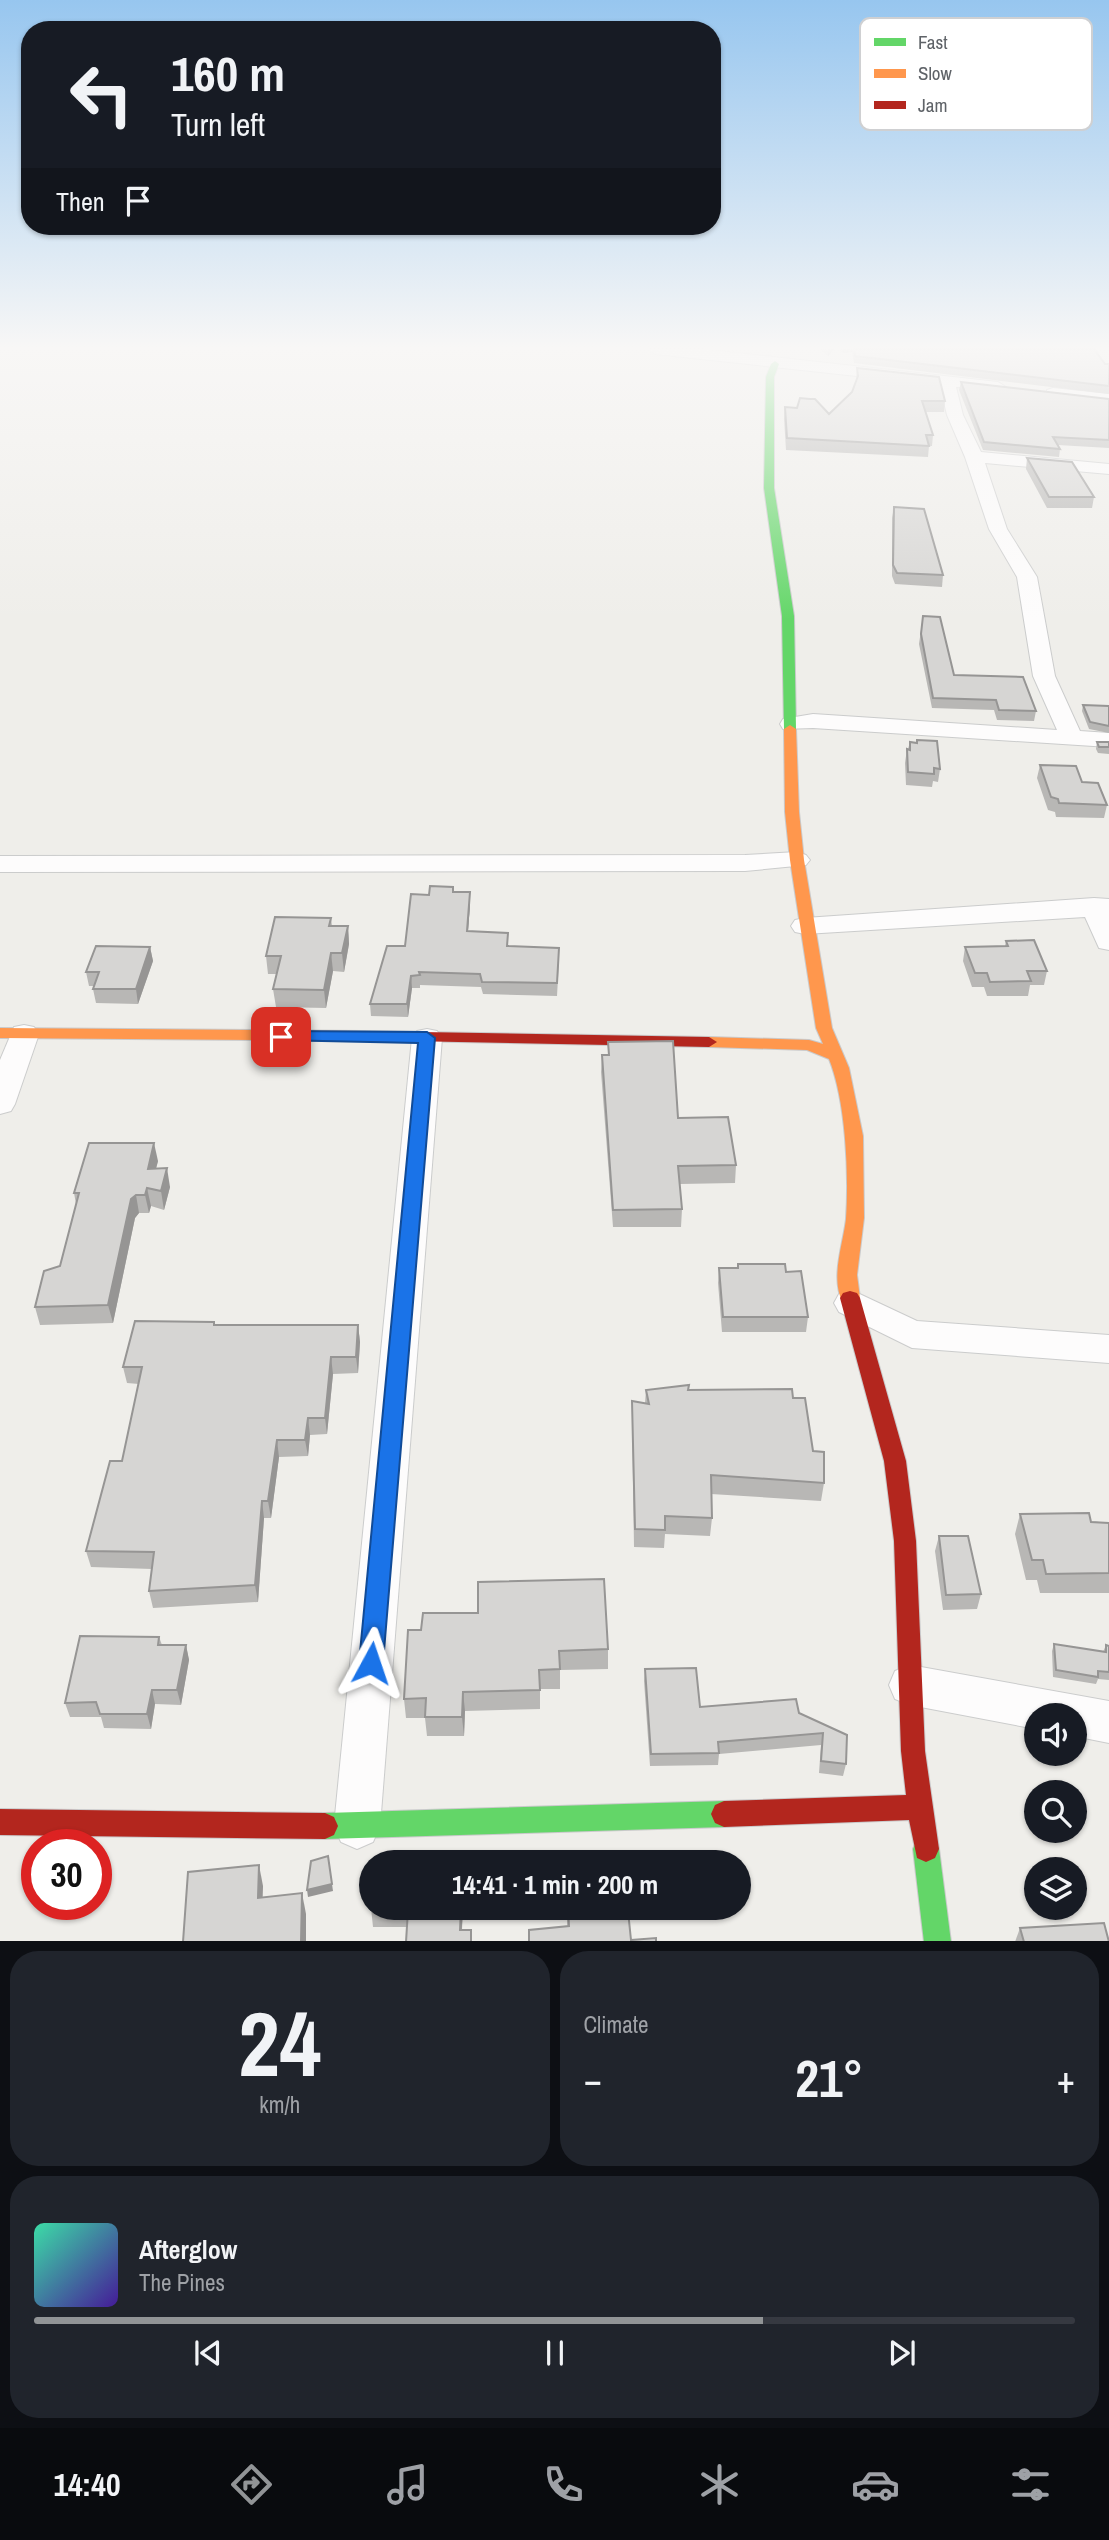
<!DOCTYPE html>
<html lang="en">
<head>
<meta charset="utf-8">
<style>
	body { margin:0; font-family:"Archivo Narrow",sans-serif; background:#20242c; color:#f1f3f6; height:100vh; display:flex; flex-direction:column; font-size:26px; white-space:nowrap }
	* { box-sizing:border-box; margin:0 }
	p { font-size:23px; color:#9ea1a6 }
	.icon { flex:none; width:38px; height:38px; fill:none; stroke:currentColor; stroke-width:2; stroke-linecap:round; stroke-linejoin:round }
	.map { position:relative; height:1941px; overflow:hidden }
	.details { display:flex; flex-direction:column; gap:10px; padding:10px; background:#0d0f14; flex:1 }
	.details>* { flex:none }
	.top-card { position:absolute; left:21px; top:21px; width:700px; height:214px; border-radius:28px; box-shadow:0 2px 5px #0004; background:#171b24; color:#f1f3f6; overflow:hidden }
	.buttons { position:absolute; left:1024px; top:1703px; display:grid; gap:14px }
	.buttons a { display:grid; place-items:center; width:63px; height:63px; border-radius:50%; background:#171b24; box-shadow:0 2px 5px #0004; font-size:35px }
	.speed { position:absolute; left:21px; top:1829px; display:flex; gap:14px; font-size:35px; font-weight:700; text-align:center }
	.speed>* { display:grid; place-content:center; width:91px; height:91px; border-radius:50%; background:#171b24; box-shadow:0 2px 5px #0004; line-height:1 }
	.speed .limit { border:10px solid #d22; background:#fff; color:#111 }
	.pin { position:absolute; display:grid; place-items:center; width:60px; height:60px; color:#fff; margin:-30px; border-radius:14px; box-shadow:0 4px 10px #0006 }
	.me { position:absolute; width:77px; margin:-38px; rotate:5deg; stroke-linejoin:round; filter:drop-shadow(0 0 5px #0008) }
	.turn { display:flex; align-items:center; gap:24px; height:147px; padding:0 35px; font-size:32px }
	.turn .icon { width:91px; height:91px; stroke-width:2.5 }
	.turn b { display:block; font-size:49px; line-height:60px }
	.then { display:flex; align-items:center; height:66px; padding:0 35px; background:#0003; gap:14px; font-size:26px }
	.big { font-size:52px; font-weight:700; line-height:1.1 }
	.details .tile { flex:1; display:flex; flex-direction:column; justify-content:center; gap:10px; min-width:0; padding:0 24px; border-radius:28px; background:#20242c }
	.details .dial { align-items:center; gap:0 }
	.dial b { font-size:91px; line-height:1 }
	.song { display:flex; align-items:center; gap:21px }
	.cover { width:84px; height:84px; border-radius:10px; background:linear-gradient(135deg,hsl(160 70% 55%),hsl(260 70% 35%)) }
	.played { height:7px; border-radius:4px; background:linear-gradient(90deg,#919496 70%,#363941 70%) }
	.keys { display:flex; justify-content:space-around; direction:ltr }
	.heat { display:flex; justify-content:space-between; align-items:center; font-size:38px; direction:ltr }
	.details .tiles { flex:1; display:grid; gap:10px; grid-template-columns:1fr 1fr }
	.tile:last-child { grid-column:span 2 }
	.trip { position:absolute; left:359px; top:1850px; width:392px; height:70px; border-radius:35px; background:#171b24; box-shadow:0 2px 5px #0004; font-weight:700; line-height:70px; text-align:center }
	.menu { display:flex; height:112px; justify-content:space-around; align-items:center; background:#090b0e; color:#9ea1a6 }
	.menu .icon { width:49px; height:49px }
	.menu .on { color:#919496 }
	.menu b { font-size:32px; color:#f1f3f6 }
	.map>svg:first-child { display:block }
	.lines { fill:none; stroke-linecap:round; stroke-linejoin:round }
	.street-casing { stroke:#cbcccc; stroke-width:2 }
	.fast-casing { stroke:#cacacb; stroke-width:2 }
	.slow-casing { stroke:#cacacb; stroke-width:2 }
	.jam-casing { stroke:#cacacb; stroke-width:2 }
	.street { fill:#fdfcfc; fill-rule:evenodd }
	.fast { fill:#63d668; fill-rule:evenodd }
	.slow { fill:#ff974d; fill-rule:evenodd }
	.jam { fill:#b3261e; fill-rule:evenodd }
	.wall { fill:#b8b7b5 }
	.shaded-wall { fill:#969594 }
	.building { fill:#d6d5d3; stroke:#969594; stroke-width:2 }
	.route { fill:#1a73e8; stroke:#114b97; stroke-width:2 }
	.key { fill:#fff; stroke:#cfd0d2; stroke-width:2 }
	.key-label { font-size:19px; fill:#5f6368 }
</style>
</head>
<body>
<div class="map">
<svg width="1109" height="1942" viewBox="0 0 1109 1942">
	<rect width="100%" height="100%" fill="#efeeea"/>
	<g class="lines">
		<defs>
			<g id="street">
				<polygon points="648,349 701,349 998,382 1006,387 1004,390 956,387 963,415 981,452 1109,464 1109,474 985,463 1007,529 1037,577 1055,676 1080,731 1109,733 1109,747 813,728 783,729 780,724 783,719 813,714 1057,730 1033,676 1017,577 989,529 965,457 947,415 940,385 655,354"/>
				<polygon points="1053,388 1109,394 1109,404 1047,396 1047,390"/>
				<polygon points="797,852 806,855 810,860 806,865 745,871 0,872 0,856 745,855"/>
				<polygon points="1094,898 1109,899 1109,950 1099,948 1085,917 805,934 795,932 791,926 795,920 805,918"/>
				<polygon points="24,1025 34,1027 39,1034 15,1104 11,1111 0,1114 0,1060 14,1027"/>
				<polygon points="427,1029 437,1031 442,1038 380,1826 373,1842 357,1849 341,1842 334,1826 412,1038 417,1031"/>
				<polygon points="851,1290 917,1321 1109,1335 1109,1363 912,1348 839,1312 834,1303 839,1294"/>
				<polygon points="910,1665 1109,1701 1109,1743 1074,1736 1074,1715 1036,1715 1036,1729 910,1705 895,1699 889,1685 895,1671"/>
			</g>
			<g id="fast">
				<polygon points="775,361 779,364 774,377 774,488 794,616 796,729 790,733 784,729 782,616 764,488 766,377 771,364"/>
				<polygon points="724,1801 733,1805 737,1814 733,1823 724,1827 325,1839 316,1835 312,1826 316,1817 325,1813"/>
				<polygon points="926,1836 935,1840 939,1849 951,1942 924,1942 913,1849 917,1840"/>
			</g>
			<g id="slow">
				<path d="M790,725L796,729L799,812L804,860L832,1028L849,1068L863,1136L864,1218L857,1275L860,1298L857,1303L850,1305L843,1303C830,1278 843,1245 846,1219C849,1174 846,1101 829,1059L807,1050L709,1047L701,1042L709,1037L809,1040L823,1044L816,1028L790,860L785,812L784,729Z"/>
				<polygon points="0,1028 362,1031 370,1036 362,1041 0,1038"/>
			</g>
			<g id="jam">
				<polygon points="362,1031 709,1037 717,1042 709,1047 356,1040 354,1036"/>
				<polygon points="850,1291 857,1293 860,1298 906,1461 916,1541 925,1751 939,1849 935,1858 926,1862 917,1858 909,1820 724,1827 715,1823 711,1814 715,1805 724,1801 906,1795 901,1751 894,1541 884,1461 840,1298 843,1293"/>
				<polygon points="0,1809 325,1813 334,1817 338,1826 334,1835 325,1839 0,1835"/>
			</g>
		</defs>
		<use href="#street" class="street-casing"/>
		<use href="#fast" class="fast-casing"/>
		<use href="#slow" class="slow-casing"/>
		<use href="#jam" class="jam-casing"/>
		<use href="#street" class="street"/>
		<use href="#fast" class="fast"/>
		<use href="#slow" class="slow"/>
		<use href="#jam" class="jam"/>
	</g>
	<g class="wall">
		<polygon points="819,349 834,349 828,356"/>
		<polygon points="839,349 1094,349 1105,364 1109,364 1109,394 854,363 852,352 843,353"/>
		<polygon points="857,368 945,401 944,412 926,412 933,435 932,446 929,446 928,457 786,450 784,419 785,407 797,408 829,414 852,392 856,381"/>
		<polygon points="961,382 1109,399 1109,448 1058,445 1060,449 1059,457 983,450 959,390"/>
		<polygon points="1027,458 1094,497 1092,508 1047,508 1026,469"/>
		<polygon points="894,507 943,575 942,587 895,584 892,576 892,518"/>
		<polygon points="923,616 954,675 1036,711 1034,721 997,720 994,710 932,708 919,644"/>
		<polygon points="1083,705 1109,706 1109,733 1089,729 1082,711"/>
		<polygon points="917,740 940,769 938,782 933,781 932,787 906,785 905,763 907,749 908,749 910,742 917,743"/>
		<polygon points="1097,742 1109,742 1109,754 1098,753 1096,749"/>
		<polygon points="1040,765 1107,805 1104,818 1056,817 1055,812 1048,810 1037,778"/>
		<polygon points="454,892 470,892 470,905 468,931 508,947 559,960 557,996 483,994 481,987 420,985 420,988 412,988 408,1017 371,1016 370,1004 405,946 429,895"/>
		<polygon points="331,918 332,926 348,926 349,944 344,972 333,971 326,1008 276,1007 273,989 277,974 268,974 266,956"/>
		<polygon points="1006,941 1047,971 1044,985 1030,985 1028,996 987,996 984,987 972,987 963,961 965,947 1005,946"/>
		<polygon points="150,947 153,961 138,1004 96,1003 93,989 94,986 89,986 86,972"/>
		<polygon points="608,1042 678,1118 736,1165 735,1183 680,1184 682,1209 681,1227 613,1227 601,1072 602,1055 608,1055"/>
		<polygon points="158,1161 156,1169 170,1187 164,1210 151,1206 149,1213 139,1213 135,1218 113,1323 40,1325 35,1307 60,1266 76,1204 74,1193"/>
		<polygon points="738,1264 786,1272 808,1317 806,1332 722,1332 718,1283 719,1268 737,1268"/>
		<polygon points="214,1322 215,1325 358,1325 360,1342 358,1373 333,1374 327,1434 310,1435 308,1456 279,1457 271,1518 264,1518 258,1602 153,1608 149,1591 152,1569 91,1567 86,1551 122,1461 139,1384 127,1383 123,1367"/>
		<polygon points="646,1390 689,1390 793,1398 813,1451 824,1483 821,1501 711,1494 712,1518 710,1536 665,1534 664,1548 634,1547 632,1419 632,1401 645,1403"/>
		<polygon points="1020,1514 1109,1523 1109,1593 1040,1593 1037,1580 1026,1580 1015,1534"/>
		<polygon points="939,1536 981,1594 977,1609 943,1610 935,1551"/>
		<polygon points="408,1630 608,1649 608,1669 560,1670 560,1689 540,1689 540,1709 465,1711 464,1736 427,1736 425,1718 406,1718 404,1699"/>
		<polygon points="159,1637 162,1645 186,1645 189,1660 181,1705 155,1704 151,1729 104,1728 101,1717 70,1717 65,1703"/>
		<polygon points="1054,1644 1103,1652 1106,1645 1109,1646 1109,1680 1098,1679 1096,1684 1053,1677 1052,1651"/>
		<polygon points="645,1669 700,1707 799,1713 847,1735 846,1764 843,1776 819,1773 821,1745 719,1754 718,1765 650,1766 644,1681"/>
		<polygon points="371,1908 463,1908 462,1930 471,1930 472,1942 406,1942 407,1927 373,1927"/>
		<polygon points="567,1908 596,1908 597,1914 631,1940 656,1942 529,1942 567,1926"/>
		<polygon points="1020,1928 1109,1942 1015,1942"/>
	</g>
	<g class="shaded-wall">
		<polygon points="828,349 834,349 828,356"/>
		<polygon points="843,349 853,349 852,352 843,353"/>
		<polygon points="470,892 470,905 467,944 467,931"/>
		<polygon points="348,926 349,944 344,972 342,953"/>
		<polygon points="150,947 153,961 138,1004 136,989"/>
		<polygon points="331,953 333,971 326,1008 324,990"/>
		<polygon points="411,976 412,988 408,1017 407,1004"/>
		<polygon points="154,1143 158,1161 151,1187 148,1169"/>
		<polygon points="167,1168 170,1187 164,1210 161,1191"/>
		<polygon points="147,1188 151,1206 149,1213 145,1195"/>
		<polygon points="136,1195 139,1213 135,1218 113,1323 108,1305 131,1199"/>
		<polygon points="358,1325 360,1342 358,1373 356,1357"/>
		<polygon points="331,1357 333,1374 327,1434 325,1418"/>
		<polygon points="308,1418 310,1435 308,1456 305,1440"/>
		<polygon points="277,1440 279,1457 271,1518 268,1501"/>
		<polygon points="262,1501 264,1518 258,1602 255,1585"/>
		<polygon points="186,1645 189,1660 181,1705 177,1690"/>
		<polygon points="152,1690 155,1704 151,1729 147,1714"/>
		<polygon points="463,1692 465,1711 464,1736 462,1717"/>
		<polygon points="328,1856 333,1891 308,1897 307,1890"/>
		<polygon points="259,1865 263,1886 262,1918 258,1898"/>
		<polygon points="302,1893 306,1914 306,1942 301,1942"/>
		<polygon points="461,1908 463,1908 461,1942 460,1930"/>
	</g>
	<g class="building">
		<polygon points="854,349 1094,349 1105,364 1109,364 1109,386 855,356"/>
		<polygon points="857,368 939,377 945,401 922,401 933,435 926,435 929,446 787,438 785,407 797,408 800,398 810,399 815,399 829,414 852,392 858,376"/>
		<polygon points="961,382 1109,399 1109,440 1053,437 1060,449 984,442"/>
		<polygon points="1027,458 1072,462 1094,497 1049,497"/>
		<polygon points="894,507 924,509 943,575 897,573 893,565"/>
		<polygon points="923,616 940,617 954,675 1023,677 1036,711 999,710 996,700 933,698 921,634"/>
		<polygon points="1083,705 1109,706 1109,726 1090,722"/>
		<polygon points="917,740 937,741 940,769 934,768 934,774 908,772 907,749 910,750 910,742 917,743"/>
		<polygon points="1097,742 1109,742 1109,747 1099,747"/>
		<polygon points="1040,765 1076,766 1082,782 1098,783 1107,805 1059,803 1058,799 1051,797"/>
		<polygon points="430,886 453,887 453,892 470,892 467,931 508,933 507,946 559,948 557,983 482,982 480,974 419,972 420,975 411,976 407,1004 370,1004 387,946 405,946 411,894 429,895"/>
		<polygon points="275,917 331,918 329,926 348,926 342,953 331,953 324,990 273,989 281,956 266,956"/>
		<polygon points="1034,940 1047,971 1027,971 1031,981 990,982 987,973 975,973 965,947 1008,946 1006,941"/>
		<polygon points="96,946 150,947 136,989 93,989 99,972 86,972"/>
		<polygon points="673,1041 678,1118 728,1117 736,1165 678,1166 682,1209 613,1210 602,1055 609,1055 608,1042"/>
		<polygon points="89,1143 154,1143 148,1169 167,1168 161,1191 147,1188 145,1195 136,1195 131,1199 108,1305 35,1307 44,1271 60,1266 79,1193 74,1193"/>
		<polygon points="738,1264 785,1264 786,1272 801,1271 808,1317 723,1317 719,1268 738,1268"/>
		<polygon points="135,1321 214,1322 214,1325 358,1325 356,1357 331,1357 325,1418 308,1418 305,1440 277,1440 268,1501 262,1501 255,1585 149,1591 154,1552 86,1551 110,1461 122,1461 142,1367 123,1367"/>
		<polygon points="689,1385 688,1390 792,1389 793,1398 805,1398 813,1451 824,1452 824,1483 711,1475 712,1518 665,1516 665,1530 635,1529 632,1401 649,1404 646,1390"/>
		<polygon points="1089,1513 1091,1522 1109,1523 1109,1573 1046,1574 1043,1560 1032,1560 1020,1514"/>
		<polygon points="939,1536 968,1536 981,1594 946,1595"/>
		<polygon points="604,1579 608,1649 559,1651 560,1669 539,1670 540,1690 463,1692 462,1717 425,1717 426,1698 404,1699 408,1630 421,1630 423,1613 478,1613 478,1582"/>
		<polygon points="80,1636 159,1637 158,1645 186,1645 177,1690 152,1690 147,1714 100,1714 96,1702 65,1703"/>
		<polygon points="1054,1644 1106,1652 1106,1645 1109,1646 1109,1672 1098,1671 1098,1677 1056,1670"/>
		<polygon points="696,1668 700,1707 796,1699 799,1713 847,1735 846,1764 821,1761 823,1733 718,1742 719,1753 651,1754 645,1669"/>
		<polygon points="328,1856 332,1884 307,1890 311,1861"/>
		<polygon points="463,1859 463,1862 374,1862 374,1860"/>
		<polygon points="259,1865 258,1898 302,1893 301,1942 183,1942 188,1872"/>
		<polygon points="371,1904 371,1908 461,1908 460,1930 471,1930 471,1942 406,1942 408,1910 371,1910"/>
		<polygon points="568,1908 596,1908 597,1914 628,1911 631,1940 656,1938 656,1942 529,1942 529,1930 569,1926"/>
		<polygon points="1104,1923 1109,1942 1024,1942 1020,1928"/>
	</g>
	<linearGradient id="sky" x2="0" y2="1"><stop stop-color="#97c6ef"/><stop offset="0.56" stop-color="#f8f7f6"/><stop offset="1" stop-color="#f8f7f6" stop-opacity="0"/></linearGradient>
	<rect width="1109" height="621" fill="url(#sky)"/>
	<polygon class="route" points="281,1031 427,1032 435,1038 383,1663 380,1671 371,1674 363,1671 359,1663 418,1043 275,1040 275,1033"/>
	<rect x="860" y="18" width="232" height="112" rx="10" class="key"/>
	<rect x="874" y="38" width="32" height="8" fill="#63d668"/>
	<rect x="874" y="69" width="32" height="9" fill="#ff974d"/>
	<rect x="874" y="101" width="32" height="8" fill="#b3261e"/>
	<g class="key-label">
		<text x="918" y="49">Fast</text>
		<text x="918" y="80">Slow</text>
		<text x="918" y="112">Jam</text>
	</g>
</svg>
<div class="buttons">
<a><svg class="icon" aria-label="sound" viewBox="0 0 24 24"><path d="M4 9h4l5-4v14l-5-4H4zM17 9q2 3 0 6"/></svg></a>
<a><svg class="icon" aria-label="search" viewBox="0 0 24 24"><circle cx="10" cy="10" r="6"/><path d="M15 15l6 6"/></svg></a>
<a><svg class="icon" aria-label="layers" viewBox="0 0 24 24"><path d="M12 4l9 5-9 5-9-5zM3 14l9 5 9-5"/></svg></a>
</div>
<div class="speed"><div class="limit">30</div></div>
<div class="pin" style="left:281px;top:1037px;background:#d93025"><svg class="icon" aria-label="arrive" viewBox="0 0 24 24"><path d="M6 21V4h12l-3 4 3 4H6"/></svg></div>
<svg class="me" style="left:371px;top:1663px" viewBox="-20 -20 40 40"><path d="M0-17L14 15 0 8-14 15z" fill="#1a73e8" stroke="#fff" stroke-width="4"/></svg>
<div class="trip">14:41 · 1 min · 200 m</div>
<div class="top-card">
<div class="turn"><svg class="icon" aria-label="left" viewBox="0 0 24 24"><path d="M17 20v-9H6M10 6l-5 5 5 5"/></svg><div><b>160 m</b>Turn left</div></div>
<div class="then">Then<svg class="icon" aria-label="arrive" viewBox="0 0 24 24"><path d="M6 21V4h12l-3 4 3 4H6"/></svg></div>
</div>
</div>
<section class="details">
<div class="tiles">
<div class="tile dial"><b>24</b><p>km/h</p></div>
<div class="tile"><p>Climate</p>
<div class="heat"><a>−</a><b class="big">21°</b><a>+</a></div>
</div>
<div class="tile">
<div class="song"><i class="cover"></i><div><b>Afterglow</b><p>The Pines</p></div></div>
<div class="played"></div>
<div class="keys"><svg class="icon" aria-label="previous" viewBox="0 0 24 24"><path d="M18 5L8 12l10 7zM5 5v14"/></svg><svg class="icon" aria-label="pause" viewBox="0 0 24 24"><path d="M8 5v14M16 5v14"/></svg><svg class="icon" aria-label="next" viewBox="0 0 24 24"><path d="M6 5l10 7-10 7zM19 5v14"/></svg></div>
</div>
</div>
</section>
<nav class="menu">
<b>14:40</b>
<svg class="icon on" aria-label="directions" viewBox="0 0 24 24"><path d="M12 3l9 9-9 9-9-9zM9 14v-3h6M13 9l2 2-2 2"/></svg>
<svg class="icon" aria-label="music" viewBox="0 0 24 24"><path d="M9 18V5l10-2v13"/><circle cx="6" cy="18" r="3"/><circle cx="16" cy="16" r="3"/></svg>
<svg class="icon" aria-label="phone" viewBox="0 0 24 24"><path d="M5 4h4l2 5-3 2q2 4 5 5l2-3 5 2v4C11 20 4 13 5 4z"/></svg>
<svg class="icon" aria-label="climate" viewBox="0 0 24 24"><path d="M12 3v18M4 7l16 10M4 17L20 7"/></svg>
<svg class="icon" aria-label="car" viewBox="0 0 24 24"><path d="M5 17H2v-5l4-1 3-4h7l3 4 3 1v5h-3M9 17h6M6 11h13"/><circle cx="7" cy="17" r="2"/><circle cx="17" cy="17" r="2"/></svg>
<svg class="icon" aria-label="filters" viewBox="0 0 24 24"><path d="M4 7h16M4 17h16"/><circle cx="9" cy="7" r="2"/><circle cx="15" cy="17" r="2"/></svg>
</nav>
</body>
</html>
